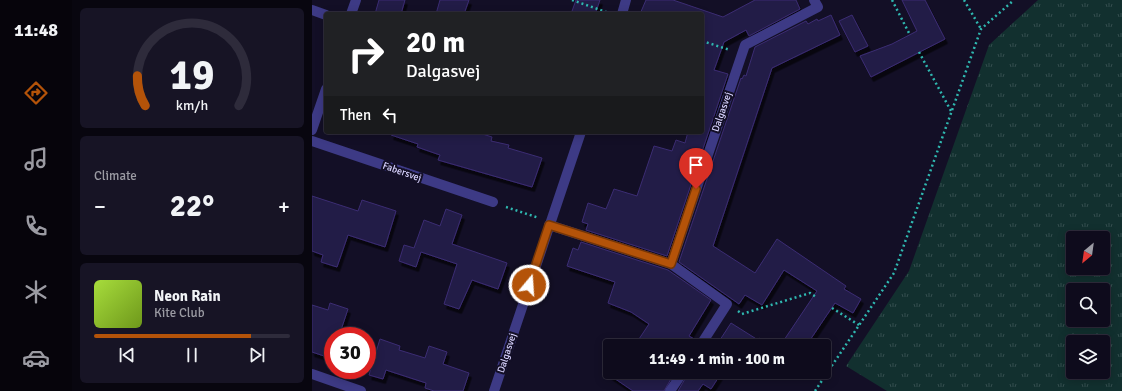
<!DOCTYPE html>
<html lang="en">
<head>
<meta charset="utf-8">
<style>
	body { margin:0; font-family:Signika,sans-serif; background:#171425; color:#f1f3f6; height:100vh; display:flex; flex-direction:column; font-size:15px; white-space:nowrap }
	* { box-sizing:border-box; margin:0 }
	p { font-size:13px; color:#9b9ba3 }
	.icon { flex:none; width:22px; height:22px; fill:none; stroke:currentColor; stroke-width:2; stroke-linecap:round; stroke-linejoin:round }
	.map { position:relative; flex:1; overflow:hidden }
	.panel { display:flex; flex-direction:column; gap:8px; padding:8px; background:#08060f; width:240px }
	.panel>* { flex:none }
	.guide { position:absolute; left:12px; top:12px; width:380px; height:122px; border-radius:4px; box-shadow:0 2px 10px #0003,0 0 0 1px #2e2b3b; background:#202124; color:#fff; overflow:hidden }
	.needle { width:26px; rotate:209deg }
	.buttons { position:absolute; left:754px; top:231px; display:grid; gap:8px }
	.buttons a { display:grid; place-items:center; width:44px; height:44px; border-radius:4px; background:#0e0b1c; box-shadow:0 2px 10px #0003,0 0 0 1px #2e2b3b; font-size:20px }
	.speed { position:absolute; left:12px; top:327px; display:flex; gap:8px; font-size:20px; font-weight:700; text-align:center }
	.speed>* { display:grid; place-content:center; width:52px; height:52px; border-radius:50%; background:#0e0b1c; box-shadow:0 2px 10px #0003,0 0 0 1px #2e2b3b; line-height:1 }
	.speed .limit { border:6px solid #d22; background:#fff; color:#111 }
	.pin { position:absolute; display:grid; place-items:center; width:34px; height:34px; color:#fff; margin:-41px -17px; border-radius:50% 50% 50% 0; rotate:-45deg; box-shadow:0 0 4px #0007 }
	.pin .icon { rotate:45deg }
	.me { position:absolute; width:44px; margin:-22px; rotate:18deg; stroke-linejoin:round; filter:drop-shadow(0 0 3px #0008) }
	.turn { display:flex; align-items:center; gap:14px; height:84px; padding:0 16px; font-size:18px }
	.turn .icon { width:52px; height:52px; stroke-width:2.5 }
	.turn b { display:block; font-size:28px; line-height:34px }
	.then { display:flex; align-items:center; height:38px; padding:0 16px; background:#0003; gap:8px; font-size:15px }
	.big { font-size:30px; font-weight:700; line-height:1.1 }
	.panel .widget { flex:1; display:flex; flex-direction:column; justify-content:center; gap:6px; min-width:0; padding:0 14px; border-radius:6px; background:#171425 }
	.panel .dial { align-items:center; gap:0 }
	.dial svg { height:104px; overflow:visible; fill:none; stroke:#2e2b3b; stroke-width:7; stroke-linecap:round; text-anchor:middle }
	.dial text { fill:#f1f3f6; stroke:none }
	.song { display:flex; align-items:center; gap:12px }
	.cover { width:48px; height:48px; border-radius:6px; background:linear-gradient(135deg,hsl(80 70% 55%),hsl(80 70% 35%)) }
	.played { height:4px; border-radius:2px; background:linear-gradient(90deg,#b45309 80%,#2e2b3b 80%) }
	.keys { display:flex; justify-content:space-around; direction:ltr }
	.heat { display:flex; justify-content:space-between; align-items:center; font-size:22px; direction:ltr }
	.trip { position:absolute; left:291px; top:339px; width:228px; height:40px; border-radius:4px; background:#0e0b1c; box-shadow:0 2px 10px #0003,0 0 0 1px #2e2b3b; font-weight:700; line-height:40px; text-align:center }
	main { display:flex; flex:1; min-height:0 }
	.menu { display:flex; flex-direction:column; width:72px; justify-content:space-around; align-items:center; background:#06040b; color:#9b9ba3 }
	.menu .icon { width:28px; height:28px }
	.menu .selected { color:#b45309 }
	.menu b { font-size:18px; color:#f1f3f6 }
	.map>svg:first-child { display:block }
	.park { fill:url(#park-tufts); fill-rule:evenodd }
	.building { fill:#241b47; stroke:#3b2d73; filter:url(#shadow) }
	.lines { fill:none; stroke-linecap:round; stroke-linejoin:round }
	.path { stroke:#2fb8b0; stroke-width:2.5; stroke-dasharray:2 3; stroke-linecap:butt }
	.street { stroke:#3d3a85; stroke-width:10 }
	.route-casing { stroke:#753606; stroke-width:10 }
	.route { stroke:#b45309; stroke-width:7 }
	.labels { text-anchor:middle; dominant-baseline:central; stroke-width:4; stroke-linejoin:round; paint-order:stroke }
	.street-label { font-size:10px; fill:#d9d4ff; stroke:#130f26 }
</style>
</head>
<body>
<main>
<nav class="menu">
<b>11:48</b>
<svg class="icon selected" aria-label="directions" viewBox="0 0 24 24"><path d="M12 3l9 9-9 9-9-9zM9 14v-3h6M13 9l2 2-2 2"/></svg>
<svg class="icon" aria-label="music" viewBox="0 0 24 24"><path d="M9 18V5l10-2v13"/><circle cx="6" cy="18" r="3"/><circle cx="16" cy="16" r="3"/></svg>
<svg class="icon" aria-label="phone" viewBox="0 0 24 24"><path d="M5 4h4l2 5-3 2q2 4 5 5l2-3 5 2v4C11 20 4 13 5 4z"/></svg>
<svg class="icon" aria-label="climate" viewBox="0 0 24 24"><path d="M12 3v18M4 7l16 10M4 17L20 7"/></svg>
<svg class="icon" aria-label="car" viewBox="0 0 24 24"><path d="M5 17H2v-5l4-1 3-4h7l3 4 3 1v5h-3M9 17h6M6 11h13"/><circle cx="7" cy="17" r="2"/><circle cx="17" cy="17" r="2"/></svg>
</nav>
<section class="panel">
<div class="widget dial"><svg viewBox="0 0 100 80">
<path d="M14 69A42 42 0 1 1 86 69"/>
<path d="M14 69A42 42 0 0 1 8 46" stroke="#b45309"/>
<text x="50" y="56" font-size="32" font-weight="700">19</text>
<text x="50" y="72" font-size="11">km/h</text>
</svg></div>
<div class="widget"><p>Climate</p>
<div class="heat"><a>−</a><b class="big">22°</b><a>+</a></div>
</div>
<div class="widget">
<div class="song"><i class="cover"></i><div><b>Neon Rain</b><p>Kite Club</p></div></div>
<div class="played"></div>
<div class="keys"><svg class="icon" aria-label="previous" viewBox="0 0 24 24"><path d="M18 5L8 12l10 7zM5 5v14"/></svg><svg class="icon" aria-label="pause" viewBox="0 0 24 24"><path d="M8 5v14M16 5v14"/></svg><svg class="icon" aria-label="next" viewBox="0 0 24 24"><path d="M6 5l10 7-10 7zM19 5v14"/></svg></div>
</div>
</section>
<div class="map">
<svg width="810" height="391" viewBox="0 0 810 391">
	<defs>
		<pattern id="park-tufts" width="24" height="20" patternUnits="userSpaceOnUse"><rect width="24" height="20" fill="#12302f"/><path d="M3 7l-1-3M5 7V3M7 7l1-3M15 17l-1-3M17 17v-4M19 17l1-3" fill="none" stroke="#344d4e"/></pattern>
		<filter id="shadow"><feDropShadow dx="2.5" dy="4.5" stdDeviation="0" flood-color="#0009"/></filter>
	</defs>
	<rect width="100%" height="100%" fill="#130f26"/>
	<path class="park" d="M726,0H810V391H575L534,366L597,271L677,45ZM761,238H791V268H761ZM761,290H791V320H761ZM761,342H791V372H761Z"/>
	<g class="building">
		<polygon points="67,0 93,0 89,14 63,14"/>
		<polygon points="128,0 157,0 152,14 124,14"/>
		<polygon points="264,0 288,0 283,14 259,14"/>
		<polygon points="334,0 361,0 411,17 443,0 484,0 488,9 437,36 434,30 412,42 402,70 416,74 355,256 274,230 276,224 270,222 276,203 294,209 302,189 325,196 342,146 360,151 364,140 373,143 376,132 390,132 390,14 328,14"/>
		<polygon points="590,0 613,0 633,39 559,77 548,56 580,44 605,31"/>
		<polygon points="519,15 528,35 460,68 401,246 443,273 465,239 534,286 532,289 549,299 541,313 523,303 494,346 468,346 505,291 472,270 450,305 433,295 427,304 367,262 429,78 430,79 432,75 434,76 443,47 494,21 496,24 505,19 506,21"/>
		<polygon points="540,15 556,46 543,52 527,21"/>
		<polygon points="80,132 164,132 180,137 179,141 197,145 196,148 230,158 220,187 126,160 128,155 105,147 106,144 79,135"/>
		<polygon points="0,196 46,211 50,200 84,211 73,247 36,235 25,267 9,262 11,255 0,251"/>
		<polygon points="134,209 150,215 140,244 195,263 186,289 160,280 147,309 132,304 145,264 109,252 104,267 87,261 92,245 102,248 112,220 128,226"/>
		<polygon points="269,242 356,270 399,300 377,336 384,340 382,346 338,346 327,339 337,324 319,312 296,303 303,282 255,266 261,248 266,250"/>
		<polygon points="18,303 36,309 27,336 21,336 21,359 0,352 0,305 16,310"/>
		<polygon points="419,323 446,340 447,338 458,346 404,346"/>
		<polygon points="68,339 88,346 87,350 113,358 117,346 135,352 131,364 157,373 151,391 122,391 113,388 114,383 74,370 71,379 57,375"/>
		<polygon points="293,372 363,372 352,391 321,391"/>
		<polygon points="377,372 410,372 399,389 391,384 386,391 366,391"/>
	</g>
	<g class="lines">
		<g class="path">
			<polyline points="260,0 297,13"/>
			<polyline points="580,0 598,35"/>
			<polyline points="652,0 669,29"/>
			<polyline points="390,41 418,50"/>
			<polyline points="607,52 639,111"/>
			<polyline points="194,207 227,218"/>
			<polyline points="520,308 547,325"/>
			<polyline points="426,311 430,314 498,293 504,297"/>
			<polyline points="503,391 582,273 669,29 702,0"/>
		</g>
		<g class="street">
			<polyline points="0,10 14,15"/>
			<polyline points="39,14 44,0"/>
			<polyline points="310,14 314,0"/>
			<polyline points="0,130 14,89"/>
			<polyline points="0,141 181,202"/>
			<polyline points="237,225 359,264 433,45 506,7 502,0"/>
			<polyline points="359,264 415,304 388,346"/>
			<polyline points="0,374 49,391"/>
			<polyline points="182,391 269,132"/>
			<polyline points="358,391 371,372"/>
		</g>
	</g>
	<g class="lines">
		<defs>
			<polyline id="route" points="217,285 237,225 359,264 384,189"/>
		</defs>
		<use href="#route" class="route-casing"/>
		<use href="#route" class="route"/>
	</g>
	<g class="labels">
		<g class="street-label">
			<text transform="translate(410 112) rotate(-71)">Dalgasvej</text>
			<text transform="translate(90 172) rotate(19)">Fabersvej</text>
			<text transform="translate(195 353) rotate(-72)">Dalgasvej</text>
		</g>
	</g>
</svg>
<div class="buttons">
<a><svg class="needle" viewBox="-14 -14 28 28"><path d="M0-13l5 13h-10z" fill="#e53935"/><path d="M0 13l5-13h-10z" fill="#9b9ba3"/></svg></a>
<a><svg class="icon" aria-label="search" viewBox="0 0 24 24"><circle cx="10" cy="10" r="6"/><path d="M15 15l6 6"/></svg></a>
<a><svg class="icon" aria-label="layers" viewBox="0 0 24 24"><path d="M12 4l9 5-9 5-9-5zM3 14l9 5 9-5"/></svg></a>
</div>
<div class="speed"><div class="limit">30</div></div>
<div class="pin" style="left:384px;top:189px;background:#d93025"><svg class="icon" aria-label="arrive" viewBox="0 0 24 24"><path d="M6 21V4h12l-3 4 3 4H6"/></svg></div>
<svg class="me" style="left:217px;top:285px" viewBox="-20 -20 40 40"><circle r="17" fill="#b45309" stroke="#fff" stroke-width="3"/><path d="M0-11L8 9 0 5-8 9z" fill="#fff"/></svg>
<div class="trip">11:49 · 1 min · 100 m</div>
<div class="guide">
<div class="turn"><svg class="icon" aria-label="right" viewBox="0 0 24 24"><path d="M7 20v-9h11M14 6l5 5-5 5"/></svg><div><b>20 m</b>Dalgasvej</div></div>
<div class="then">Then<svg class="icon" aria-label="left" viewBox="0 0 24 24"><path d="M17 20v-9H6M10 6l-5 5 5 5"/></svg></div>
</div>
</div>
</main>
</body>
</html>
